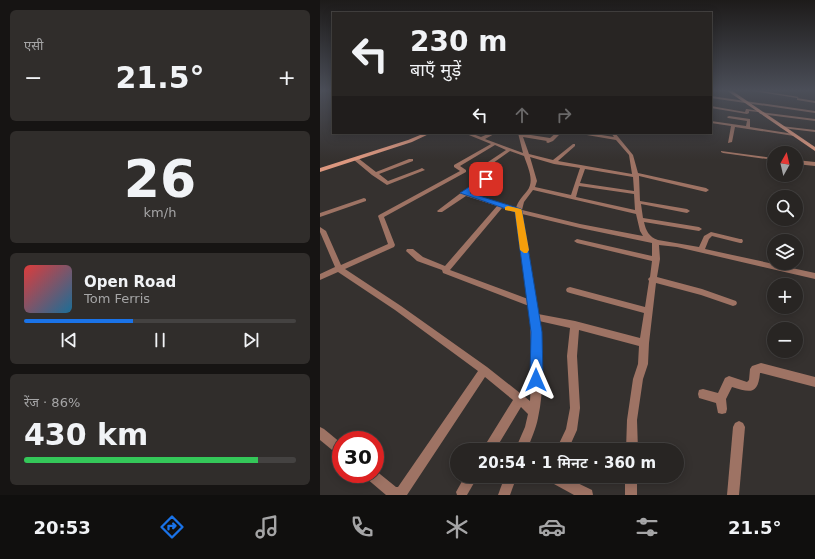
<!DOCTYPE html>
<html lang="hi">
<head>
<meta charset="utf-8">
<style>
	body { margin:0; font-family:"DejaVu Sans","Noto Sans Devanagari",sans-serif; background:#302d2b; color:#f1f3f6; height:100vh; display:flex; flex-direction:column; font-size:15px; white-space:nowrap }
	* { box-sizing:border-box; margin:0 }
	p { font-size:13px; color:#a5a5a6 }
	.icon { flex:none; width:22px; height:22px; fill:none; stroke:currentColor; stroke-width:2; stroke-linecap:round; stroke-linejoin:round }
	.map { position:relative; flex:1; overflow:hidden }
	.side { display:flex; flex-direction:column; gap:10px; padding:10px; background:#161413; width:320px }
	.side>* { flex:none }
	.guide { position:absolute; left:12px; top:12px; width:380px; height:122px; border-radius:0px; box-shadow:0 2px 10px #0003,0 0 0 1px #444241; background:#282523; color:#f1f3f6; overflow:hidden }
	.needle { width:26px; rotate:8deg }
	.buttons { position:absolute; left:447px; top:146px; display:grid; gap:8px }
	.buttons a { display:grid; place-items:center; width:36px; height:36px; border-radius:50%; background:#282523; box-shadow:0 2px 10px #0003,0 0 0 1px #444241; font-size:20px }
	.speed { position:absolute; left:12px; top:431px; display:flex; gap:8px; font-size:20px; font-weight:700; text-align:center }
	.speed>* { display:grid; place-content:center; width:52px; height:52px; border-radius:50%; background:#282523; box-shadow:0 2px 10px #0003,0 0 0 1px #444241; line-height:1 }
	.speed .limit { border:6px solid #d22; background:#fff; color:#111 }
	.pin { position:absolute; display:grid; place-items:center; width:34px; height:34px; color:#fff; margin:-17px; border-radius:8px; box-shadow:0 2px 6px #0006 }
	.me { position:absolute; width:44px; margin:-22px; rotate:0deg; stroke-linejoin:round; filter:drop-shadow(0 0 3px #0008) }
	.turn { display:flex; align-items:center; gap:14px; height:84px; padding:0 12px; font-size:18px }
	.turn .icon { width:52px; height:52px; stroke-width:2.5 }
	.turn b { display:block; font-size:28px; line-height:34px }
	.lanes { display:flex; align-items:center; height:38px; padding:0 12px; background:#0003; justify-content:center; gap:20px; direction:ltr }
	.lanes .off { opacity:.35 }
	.big { font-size:30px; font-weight:600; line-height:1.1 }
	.side .widget { flex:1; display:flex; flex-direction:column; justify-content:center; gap:6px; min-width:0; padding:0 14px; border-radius:6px; background:#302d2b }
	.side .dial { align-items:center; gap:0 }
	.dial b { font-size:52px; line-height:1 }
	.song { display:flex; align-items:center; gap:12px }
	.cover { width:48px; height:48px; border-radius:6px; background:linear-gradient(135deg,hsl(0 70% 55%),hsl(200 70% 35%)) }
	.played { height:4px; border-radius:2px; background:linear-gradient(90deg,#1a73e8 40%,#444241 40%) }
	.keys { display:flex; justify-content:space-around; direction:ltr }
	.heat { display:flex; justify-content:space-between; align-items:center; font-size:22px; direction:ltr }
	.charge { height:6px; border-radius:3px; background:linear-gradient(90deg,#34c759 86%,#444241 0) }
	.trip { position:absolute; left:130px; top:443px; width:234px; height:40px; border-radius:20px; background:#282523; box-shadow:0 2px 10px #0003,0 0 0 1px #444241; font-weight:600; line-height:40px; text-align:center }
	.menu { display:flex; height:64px; justify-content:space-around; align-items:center; background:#100f0e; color:#a5a5a6 }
	.menu .icon { width:28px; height:28px }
	.menu .selected { color:#1a73e8 }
	.menu b { font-size:18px; color:#f1f3f6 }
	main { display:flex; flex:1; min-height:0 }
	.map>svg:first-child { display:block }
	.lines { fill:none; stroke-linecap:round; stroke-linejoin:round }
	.street { fill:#9e7364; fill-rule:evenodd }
	.secondary { fill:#dc977f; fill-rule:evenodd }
	.route { fill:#1a73e8; stroke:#114b97 }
	.slow { fill:#f59e0b }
</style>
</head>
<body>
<main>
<section class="side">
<div class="widget"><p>एसी</p>
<div class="heat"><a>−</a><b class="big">21.5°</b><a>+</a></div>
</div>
<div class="widget dial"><b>26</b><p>km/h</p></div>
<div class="widget">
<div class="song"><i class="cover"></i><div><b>Open Road</b><p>Tom Ferris</p></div></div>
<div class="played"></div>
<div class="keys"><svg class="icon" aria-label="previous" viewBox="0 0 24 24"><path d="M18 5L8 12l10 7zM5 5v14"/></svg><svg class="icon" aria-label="pause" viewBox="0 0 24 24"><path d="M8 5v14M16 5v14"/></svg><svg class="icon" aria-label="next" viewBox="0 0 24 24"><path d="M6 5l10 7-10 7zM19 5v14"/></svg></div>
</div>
<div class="widget"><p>रेंज · 86%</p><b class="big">430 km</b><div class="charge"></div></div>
</section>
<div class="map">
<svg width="495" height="495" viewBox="0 0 495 495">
	<rect width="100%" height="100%" fill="#35312f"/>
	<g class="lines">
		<g class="street">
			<polygon points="426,90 436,90 479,97 477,98"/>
			<polygon points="391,96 495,111 495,113 391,98"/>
			<polygon points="477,98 495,101 495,103 477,100"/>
			<polygon points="391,106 425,112 426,109 427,109 440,111 438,112 429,111 429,113 427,114 391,108"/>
			<polygon points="440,112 495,119 495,121 441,114 439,113"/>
			<polygon points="409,116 430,119 430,127 474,134 476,135 474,136 415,127 412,142 408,143 411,126 391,123 391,121 426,126 427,121 408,118 407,117"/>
			<polygon points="461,126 495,130 495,132 462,128 460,127"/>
			<path d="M144,133H150L161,137L170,133H176L165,139L203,153L198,133L230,138L236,133H241L233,141L228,143L226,142L227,141L203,137L209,154L233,160L253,144H255V146L238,161L312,174L309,155L296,140L261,134L259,133H269L294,137L291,133H295L313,155L318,173L386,188L389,190L386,192L319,176L320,201L367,209L370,211L367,213L321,204L323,218L379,227L382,229L379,231L324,222C326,231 329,237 338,240L379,247L384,236L391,232L420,239H422L423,241L422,243H420L392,236L389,239L385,249L495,273V279L357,247L339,245L340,259L337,277L382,289L416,301L417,303L416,305L413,306L381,295L336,283L329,343L328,364L323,379L317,420L318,450H306L307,420L313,379L318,364L319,346L259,330L257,356L260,408L257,430L248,450H236L246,429L250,408L247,356L250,328L219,321C222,353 225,387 218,418C216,429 211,439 207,450H195L205,427L208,414L201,407L175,450H162L193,400L165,377L87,495H66L46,478L44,474H55V470L76,487H78L158,371L75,310L18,272L0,280V274L15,267L0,232V227L6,231L21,265L68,244L58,216L59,215L140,171L134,167V165L171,144ZM175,145L186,150L162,166V168H166L190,151L204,156C208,168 215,181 207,191C202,197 198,201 196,208L149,193L177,173L174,171L172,172L142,192L117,211L118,212H122L146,196L177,206L125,266L103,257L93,249H87L86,251L97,261L122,270L123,273L209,306L212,362L210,401L167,367L81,306L25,269L74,247L75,245L64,217L146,172V170L140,166ZM210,157L234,164L260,168L251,195L215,187L217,181ZM265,169L313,177L314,191L260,183ZM259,186L314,194L315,210L256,197ZM213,190L316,214L320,231L323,236L260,224L202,210L204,202ZM182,208L196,212L208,299L130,270ZM202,214L260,228L332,243V256L257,239L254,241L257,243L332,261L330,277L328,279L329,281L325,307L250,287L247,288L246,290L247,292L250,293L324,313L320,338L255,321L218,314Z"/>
			<polygon points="401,151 454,158 454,160 403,153 401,152"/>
			<polygon points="34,158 38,158 56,172 89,159 93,159 93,161 59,174 68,181 100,169 102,168 105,170 67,185 52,175 34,160"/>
			<polygon points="476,160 495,162 495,166 476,164"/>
			<polygon points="44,198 46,199 46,201 0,217 0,213"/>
			<path d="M441,363L495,377V387L441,373H440C438,396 429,392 412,387L406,399L407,409L406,413L402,414L398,413L396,403L379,398L378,394L379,390L383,389L398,393L405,378L409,376L427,382L429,380L430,369L432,366Z"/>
			<polygon points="419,421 423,423 425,427 419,495 407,495 413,427 415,423"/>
			<polygon points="0,427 4,429 21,443 21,456 17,454 0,440"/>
			<polygon points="145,476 158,476 147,495 137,495 136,492"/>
			<polygon points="185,476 197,476 190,495 178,495"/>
			<polygon points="231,476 243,476 272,490 273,495 254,495 234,484"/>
			<rect x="305" y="476" width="12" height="19"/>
		</g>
		<g class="secondary">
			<polygon points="406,90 411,90 495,147 495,151"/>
			<polygon points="105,133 111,133 92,142 0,172 0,168 88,140"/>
		</g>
	</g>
	<linearGradient id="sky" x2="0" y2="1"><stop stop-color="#1d1b1a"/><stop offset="0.57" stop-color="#4b4e58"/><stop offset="1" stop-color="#4b4e58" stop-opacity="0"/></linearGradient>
	<rect width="495" height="159" fill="url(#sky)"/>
	<polygon class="route" points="166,176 168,177 168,180 150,193 201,209 202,211 222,332 223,380 221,384 216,386 212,384 210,380 211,332 195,212 140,193"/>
	<polygon class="slow" points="188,206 201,209 202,211 209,250 207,253 204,253 200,250 195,212 185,210 185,207"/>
</svg>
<div class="buttons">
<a><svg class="needle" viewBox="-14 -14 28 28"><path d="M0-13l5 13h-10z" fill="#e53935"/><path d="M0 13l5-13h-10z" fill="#a5a5a6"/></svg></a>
<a><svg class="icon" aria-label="search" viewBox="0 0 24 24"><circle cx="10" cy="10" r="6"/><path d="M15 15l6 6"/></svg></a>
<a><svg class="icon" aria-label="layers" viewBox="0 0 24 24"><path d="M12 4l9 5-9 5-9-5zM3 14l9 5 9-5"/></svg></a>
<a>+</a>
<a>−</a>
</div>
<div class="speed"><div class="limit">30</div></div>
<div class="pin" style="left:166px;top:179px;background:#d93025"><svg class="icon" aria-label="arrive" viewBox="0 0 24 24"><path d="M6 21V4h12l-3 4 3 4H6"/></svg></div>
<svg class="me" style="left:216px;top:380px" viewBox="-20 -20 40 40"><path d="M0-17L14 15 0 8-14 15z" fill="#1a73e8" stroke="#fff" stroke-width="4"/></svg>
<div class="trip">20:54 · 1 मिनट · 360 m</div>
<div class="guide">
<div class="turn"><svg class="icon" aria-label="left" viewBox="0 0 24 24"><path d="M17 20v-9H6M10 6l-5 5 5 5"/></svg><div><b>230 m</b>बाएँ मुड़ें</div></div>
<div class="lanes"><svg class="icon" aria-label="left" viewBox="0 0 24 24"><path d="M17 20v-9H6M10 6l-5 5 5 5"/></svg><svg class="icon off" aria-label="ahead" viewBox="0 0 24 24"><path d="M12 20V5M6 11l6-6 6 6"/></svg><svg class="icon off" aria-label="right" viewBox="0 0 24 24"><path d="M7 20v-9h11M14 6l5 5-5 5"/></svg></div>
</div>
</div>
</main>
<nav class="menu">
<b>20:53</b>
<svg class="icon selected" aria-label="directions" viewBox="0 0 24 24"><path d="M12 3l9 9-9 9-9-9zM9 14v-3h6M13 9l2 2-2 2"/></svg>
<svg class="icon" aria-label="music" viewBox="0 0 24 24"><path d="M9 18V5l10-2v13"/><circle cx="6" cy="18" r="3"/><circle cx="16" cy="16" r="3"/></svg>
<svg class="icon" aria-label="phone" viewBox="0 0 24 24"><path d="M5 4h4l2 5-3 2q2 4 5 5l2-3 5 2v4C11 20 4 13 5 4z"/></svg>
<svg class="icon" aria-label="climate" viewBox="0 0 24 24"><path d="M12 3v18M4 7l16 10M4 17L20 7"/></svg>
<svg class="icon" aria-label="car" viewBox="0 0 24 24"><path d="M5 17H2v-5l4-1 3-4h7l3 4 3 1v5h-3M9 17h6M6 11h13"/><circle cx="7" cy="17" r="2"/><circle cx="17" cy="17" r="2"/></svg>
<svg class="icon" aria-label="filters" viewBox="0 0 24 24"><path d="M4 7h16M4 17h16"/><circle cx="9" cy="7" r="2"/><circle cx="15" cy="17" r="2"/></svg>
<b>21.5°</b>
</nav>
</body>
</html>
